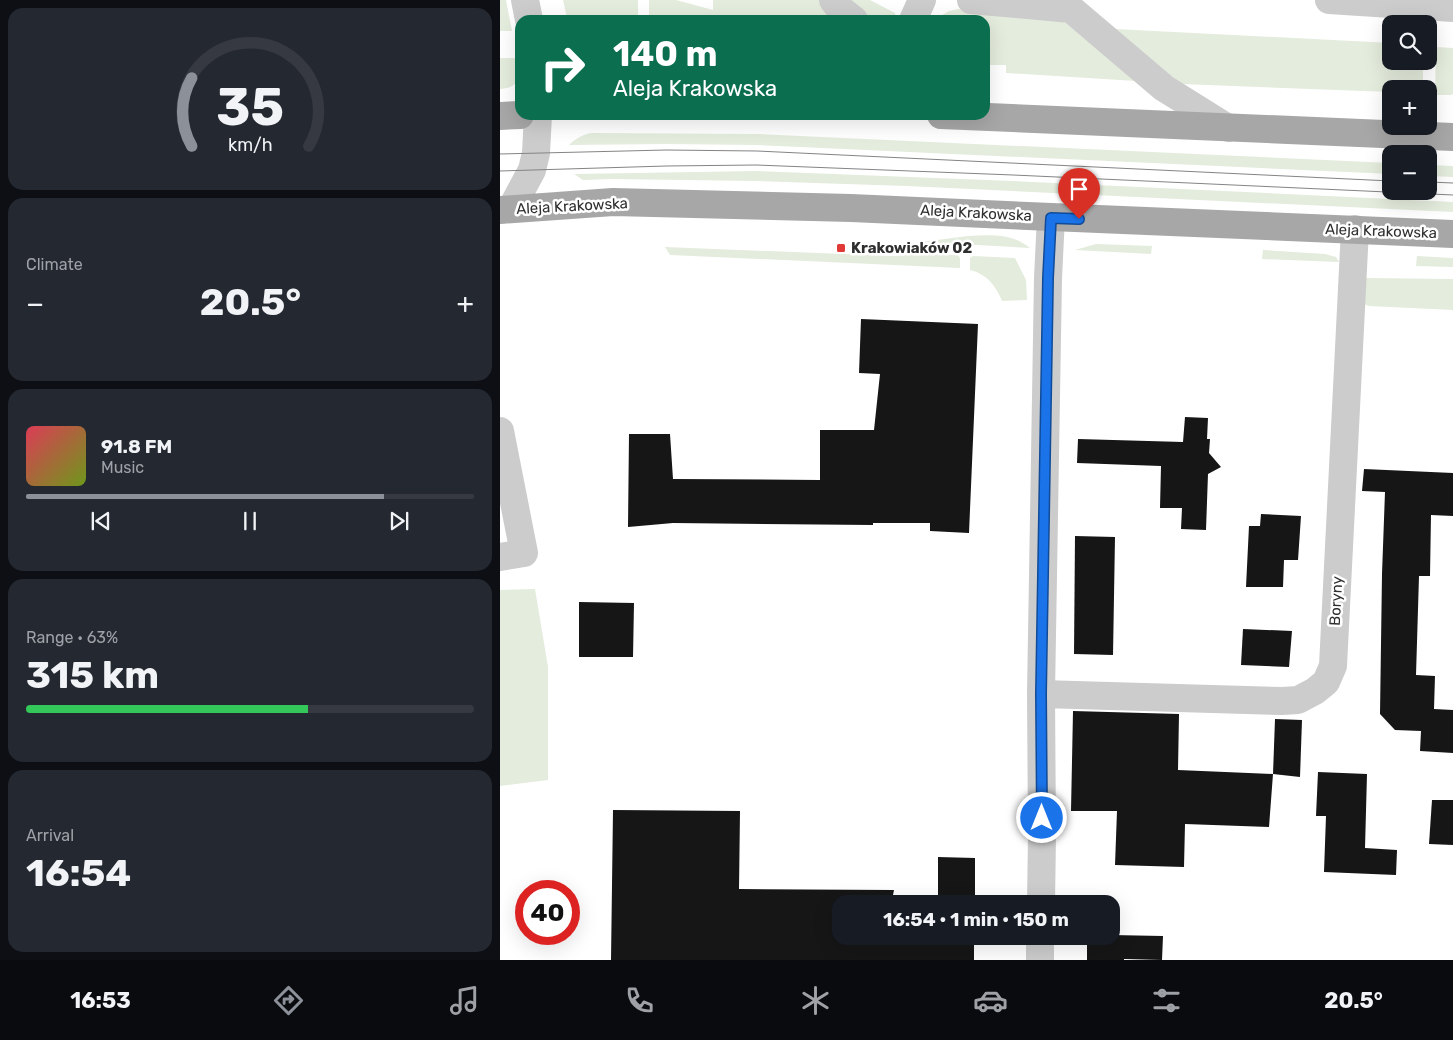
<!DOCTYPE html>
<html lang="en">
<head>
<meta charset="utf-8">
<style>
	body { margin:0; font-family:Rubik,sans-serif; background:#242831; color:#f1f3f6; height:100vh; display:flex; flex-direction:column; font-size:19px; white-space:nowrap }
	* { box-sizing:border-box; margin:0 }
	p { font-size:16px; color:#9ea1a6 }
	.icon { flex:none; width:28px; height:28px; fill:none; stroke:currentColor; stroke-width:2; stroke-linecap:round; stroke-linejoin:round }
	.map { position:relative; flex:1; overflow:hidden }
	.drawer { display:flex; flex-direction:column; gap:8px; padding:8px; background:#0d0f14; width:500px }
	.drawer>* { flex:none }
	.banner { position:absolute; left:15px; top:15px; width:475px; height:105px; border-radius:15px; box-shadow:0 5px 20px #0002; background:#0b6e4f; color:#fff; overflow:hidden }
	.controls { position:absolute; left:882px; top:15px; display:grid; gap:10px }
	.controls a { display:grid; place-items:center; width:55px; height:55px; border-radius:10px; background:#171b24; box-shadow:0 5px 20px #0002; font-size:25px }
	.speed { position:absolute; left:15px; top:880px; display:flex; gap:10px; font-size:25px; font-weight:700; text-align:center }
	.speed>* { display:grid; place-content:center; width:65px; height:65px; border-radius:50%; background:#171b24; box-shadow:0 5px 20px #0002; line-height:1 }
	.speed .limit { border:8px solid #d22; background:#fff; color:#111 }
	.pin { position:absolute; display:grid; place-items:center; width:42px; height:42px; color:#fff; margin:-51px -21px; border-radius:50% 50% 50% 0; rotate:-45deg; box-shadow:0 0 5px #0007 }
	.pin .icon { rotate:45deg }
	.me { position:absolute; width:55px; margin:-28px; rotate:0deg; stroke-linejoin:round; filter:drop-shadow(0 0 4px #0008) }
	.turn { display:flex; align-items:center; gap:18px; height:105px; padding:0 15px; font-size:22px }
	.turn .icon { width:65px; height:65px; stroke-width:2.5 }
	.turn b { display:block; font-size:35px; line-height:42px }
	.big { font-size:38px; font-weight:700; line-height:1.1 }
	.drawer .card { flex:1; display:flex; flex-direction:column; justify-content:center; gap:8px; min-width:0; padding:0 18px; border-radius:15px; background:#242831 }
	.drawer .dial { align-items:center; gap:0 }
	.dial svg { height:130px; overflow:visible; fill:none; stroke:#363941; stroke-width:7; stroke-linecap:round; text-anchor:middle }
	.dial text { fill:#f1f3f6; stroke:none }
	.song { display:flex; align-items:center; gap:15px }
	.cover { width:60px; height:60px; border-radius:8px; background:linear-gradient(135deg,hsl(350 70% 55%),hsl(80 70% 35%)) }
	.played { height:5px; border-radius:2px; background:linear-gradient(90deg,#8c9099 80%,#363941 80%) }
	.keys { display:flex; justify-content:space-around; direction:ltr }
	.heat { display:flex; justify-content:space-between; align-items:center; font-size:28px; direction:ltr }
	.charge { height:8px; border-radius:4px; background:linear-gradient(90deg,#34c759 63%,#363941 0) }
	.trip { position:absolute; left:332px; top:895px; width:288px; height:50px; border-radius:15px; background:#171b24; box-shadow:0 5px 20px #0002; font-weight:700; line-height:50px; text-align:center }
	.dock { display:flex; height:80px; justify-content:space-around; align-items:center; background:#090b0e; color:#9ea1a6 }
	.dock .icon { width:35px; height:35px }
	.dock .active { color:#8c9099 }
	.dock b { font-size:22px; color:#f1f3f6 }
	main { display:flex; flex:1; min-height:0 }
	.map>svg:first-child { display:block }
	.green { fill:#e4ecdd }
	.building { fill:#161616 }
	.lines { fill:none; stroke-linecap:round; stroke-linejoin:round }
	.minor { stroke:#ccc; stroke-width:28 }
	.major { stroke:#a7a7a7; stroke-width:28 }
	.tram { stroke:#848484; stroke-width:1 }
	.route-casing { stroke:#114b97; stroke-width:12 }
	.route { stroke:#1a73e8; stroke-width:9 }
	.poi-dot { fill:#e13936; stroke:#fff; stroke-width:2 }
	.labels { text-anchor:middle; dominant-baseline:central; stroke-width:5; stroke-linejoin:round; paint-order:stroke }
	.street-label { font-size:15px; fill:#2f2f2f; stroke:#fff }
	.poi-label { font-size:15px; font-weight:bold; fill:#2f2f2f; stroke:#fff; text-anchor:start }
</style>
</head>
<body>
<main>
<section class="drawer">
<div class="card dial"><svg viewBox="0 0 100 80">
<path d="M14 69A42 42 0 1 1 86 69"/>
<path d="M14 69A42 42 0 0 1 14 27" stroke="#8c9099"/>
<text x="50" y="56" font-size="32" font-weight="700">35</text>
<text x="50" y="72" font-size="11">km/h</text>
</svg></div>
<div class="card"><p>Climate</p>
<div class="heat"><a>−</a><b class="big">20.5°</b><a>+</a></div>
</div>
<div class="card">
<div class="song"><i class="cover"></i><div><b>91.8 FM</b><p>Music</p></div></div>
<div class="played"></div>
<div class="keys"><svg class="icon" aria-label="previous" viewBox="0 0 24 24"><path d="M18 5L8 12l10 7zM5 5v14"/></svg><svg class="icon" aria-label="pause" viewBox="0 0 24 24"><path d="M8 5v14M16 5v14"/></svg><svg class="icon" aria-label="next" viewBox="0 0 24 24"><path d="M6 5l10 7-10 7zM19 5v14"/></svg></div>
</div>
<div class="card"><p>Range · 63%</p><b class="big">315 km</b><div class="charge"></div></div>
<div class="card"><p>Arrival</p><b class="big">16:54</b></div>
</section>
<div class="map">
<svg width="953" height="960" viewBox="0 0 953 960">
	<rect width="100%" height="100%" fill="#fff"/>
	<g class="green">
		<polygon points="0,0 6,0 12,31 0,31"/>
		<polygon points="63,0 138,0 138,20 69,20 67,18"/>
		<polygon points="149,0 176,0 213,10 213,0 322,0 340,20 149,20"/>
		<polygon points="347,0 370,0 395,13 397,20 368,20 353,7"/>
		<polygon points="458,9 545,15 562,20 636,81 506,73 506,65 485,65 485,20 434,20 449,11"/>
		<polygon points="615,29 891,43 891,61 923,61 923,89 891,89 891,92 681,84"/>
		<polygon points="936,47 953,48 953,94 951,95 935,95"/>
		<path d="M0,58H17C20,75 21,88 0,89Z"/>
		<path d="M91,133L256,134L891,163V174L257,145L166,144L69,145C76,138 82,135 91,133Z"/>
		<polygon points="929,165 953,166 953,177 929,176"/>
		<polygon points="257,171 513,181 953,202 953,212 407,186 258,181 111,179 83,180 74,174"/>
		<path d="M468,236C490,235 512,233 530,248L421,242Z"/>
		<polygon points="596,244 652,246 651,254 575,250"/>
		<polygon points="165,247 394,256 421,254 458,255 460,258 460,268 170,255"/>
		<polygon points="763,250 825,254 836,257 839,262 762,259"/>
		<path d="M473,256L515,258L526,280L527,300L502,301C496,286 487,274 470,270V258Z"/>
		<polygon points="917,256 953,258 953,267 916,266"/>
		<polygon points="865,278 953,279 953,310 869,306 861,303"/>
		<polygon points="35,589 48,667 48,780 0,786 0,590"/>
	</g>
	<g class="building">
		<polygon points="361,319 478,324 469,533 430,531 430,523 373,523 373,525 173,523 128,527 129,434 170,434 173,479 320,480 320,430 374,430 380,374 359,373"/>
		<polygon points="685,417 708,418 707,439 710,439 709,453 721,467 708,474 706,530 681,529 682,508 660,508 661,466 577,463 578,439 683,442"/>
		<polygon points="864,469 953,473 953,516 931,515 930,576 919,576 916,675 935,676 934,709 953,710 953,753 920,751 921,731 895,730 880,714 882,574 885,492 862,491"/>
		<polygon points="761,514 801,516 798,560 784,560 783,587 746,587 749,526 760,526"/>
		<polygon points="575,536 615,537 613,655 574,654"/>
		<polygon points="79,602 134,603 133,657 79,657"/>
		<polygon points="743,629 792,631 789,667 741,665"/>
		<polygon points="573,711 679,714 678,770 773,774 769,827 685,824 684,867 615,865 617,811 571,811"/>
		<polygon points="775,719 802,720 800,777 773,774"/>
		<polygon points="818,772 867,774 865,848 897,850 896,875 824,872 826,816 816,816"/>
		<polygon points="932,800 953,800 953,845 929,844"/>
		<polygon points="113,810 240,811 239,889 394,890 393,895 438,895 438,857 475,858 475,904 341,904 341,936 474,936 474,960 111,960"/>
		<polygon points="611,935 663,936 662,960 624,959 624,960 587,960 587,936 611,936"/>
	</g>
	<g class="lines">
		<g class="minor">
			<polyline points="25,0 29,20"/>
			<polyline points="333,0 339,8 354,20"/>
			<polyline points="471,0 571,9 664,88 728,128"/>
			<polyline points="829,0 953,8"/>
			<polyline points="413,20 422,0"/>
			<polyline points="11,209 32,170 36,153 38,115"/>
			<polyline points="0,431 24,553 0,557"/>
			<polyline points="541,694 782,701 798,700 815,691 826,682 833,666 855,229"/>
			<polyline points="541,904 542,835 541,694 548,278 551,217"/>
			<polyline points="540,960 540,936"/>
		</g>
		<g class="major">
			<polyline points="441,115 953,137"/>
			<polyline points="0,116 20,115"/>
			<polyline points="0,210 113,202 351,208 551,217 953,234"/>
		</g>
		<g class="tram">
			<polyline points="0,154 166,150 257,151 891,181"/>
			<polyline points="0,171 166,166 256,165 513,175 953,195"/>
			<polyline points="929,182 953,183"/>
		</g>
	</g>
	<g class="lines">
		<defs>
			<polyline id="route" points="542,818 541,694 548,278 551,218 579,219"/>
		</defs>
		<use href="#route" class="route-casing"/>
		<use href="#route" class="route"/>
	</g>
	<rect class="poi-dot" x="336" y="243" width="10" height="10" rx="2.5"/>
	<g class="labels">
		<g class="street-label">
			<text transform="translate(72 206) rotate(-3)">Aleja Krakowska</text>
			<text transform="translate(476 213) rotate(3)">Aleja Krakowska</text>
			<text transform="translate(881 231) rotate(2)">Aleja Krakowska</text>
			<text transform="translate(836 601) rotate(-87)">Boryny</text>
		</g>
		<g class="poi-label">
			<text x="351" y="248">Krakowiaków 02</text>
		</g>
	</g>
</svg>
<div class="controls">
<a><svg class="icon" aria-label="search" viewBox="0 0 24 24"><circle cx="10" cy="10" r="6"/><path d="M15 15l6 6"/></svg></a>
<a>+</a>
<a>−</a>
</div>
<div class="speed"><div class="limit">40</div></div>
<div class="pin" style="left:579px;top:219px;background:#d93025"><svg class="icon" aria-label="arrive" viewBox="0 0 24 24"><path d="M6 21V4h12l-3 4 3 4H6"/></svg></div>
<svg class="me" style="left:542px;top:818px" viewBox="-20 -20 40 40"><circle r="17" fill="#1a73e8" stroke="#fff" stroke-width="3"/><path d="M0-11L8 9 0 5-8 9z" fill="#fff"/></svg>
<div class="trip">16:54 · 1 min · 150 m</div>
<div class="banner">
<div class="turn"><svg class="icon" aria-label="right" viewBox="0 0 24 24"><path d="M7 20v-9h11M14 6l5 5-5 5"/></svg><div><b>140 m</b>Aleja Krakowska</div></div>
</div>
</div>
</main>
<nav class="dock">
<b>16:53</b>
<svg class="icon active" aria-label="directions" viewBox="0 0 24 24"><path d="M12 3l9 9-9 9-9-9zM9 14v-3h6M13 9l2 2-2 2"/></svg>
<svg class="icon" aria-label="music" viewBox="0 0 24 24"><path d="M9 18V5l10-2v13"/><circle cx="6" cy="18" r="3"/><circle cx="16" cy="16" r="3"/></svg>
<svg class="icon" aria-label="phone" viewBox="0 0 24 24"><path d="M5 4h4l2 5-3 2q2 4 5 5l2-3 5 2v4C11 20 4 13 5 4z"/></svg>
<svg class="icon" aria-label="climate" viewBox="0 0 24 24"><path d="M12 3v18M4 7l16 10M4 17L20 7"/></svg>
<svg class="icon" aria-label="car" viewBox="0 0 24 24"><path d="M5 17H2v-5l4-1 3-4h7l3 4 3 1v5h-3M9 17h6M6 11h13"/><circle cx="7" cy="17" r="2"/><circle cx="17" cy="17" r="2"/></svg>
<svg class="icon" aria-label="filters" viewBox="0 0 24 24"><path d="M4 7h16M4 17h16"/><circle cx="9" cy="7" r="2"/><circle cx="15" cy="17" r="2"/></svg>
<b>20.5°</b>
</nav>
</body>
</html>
